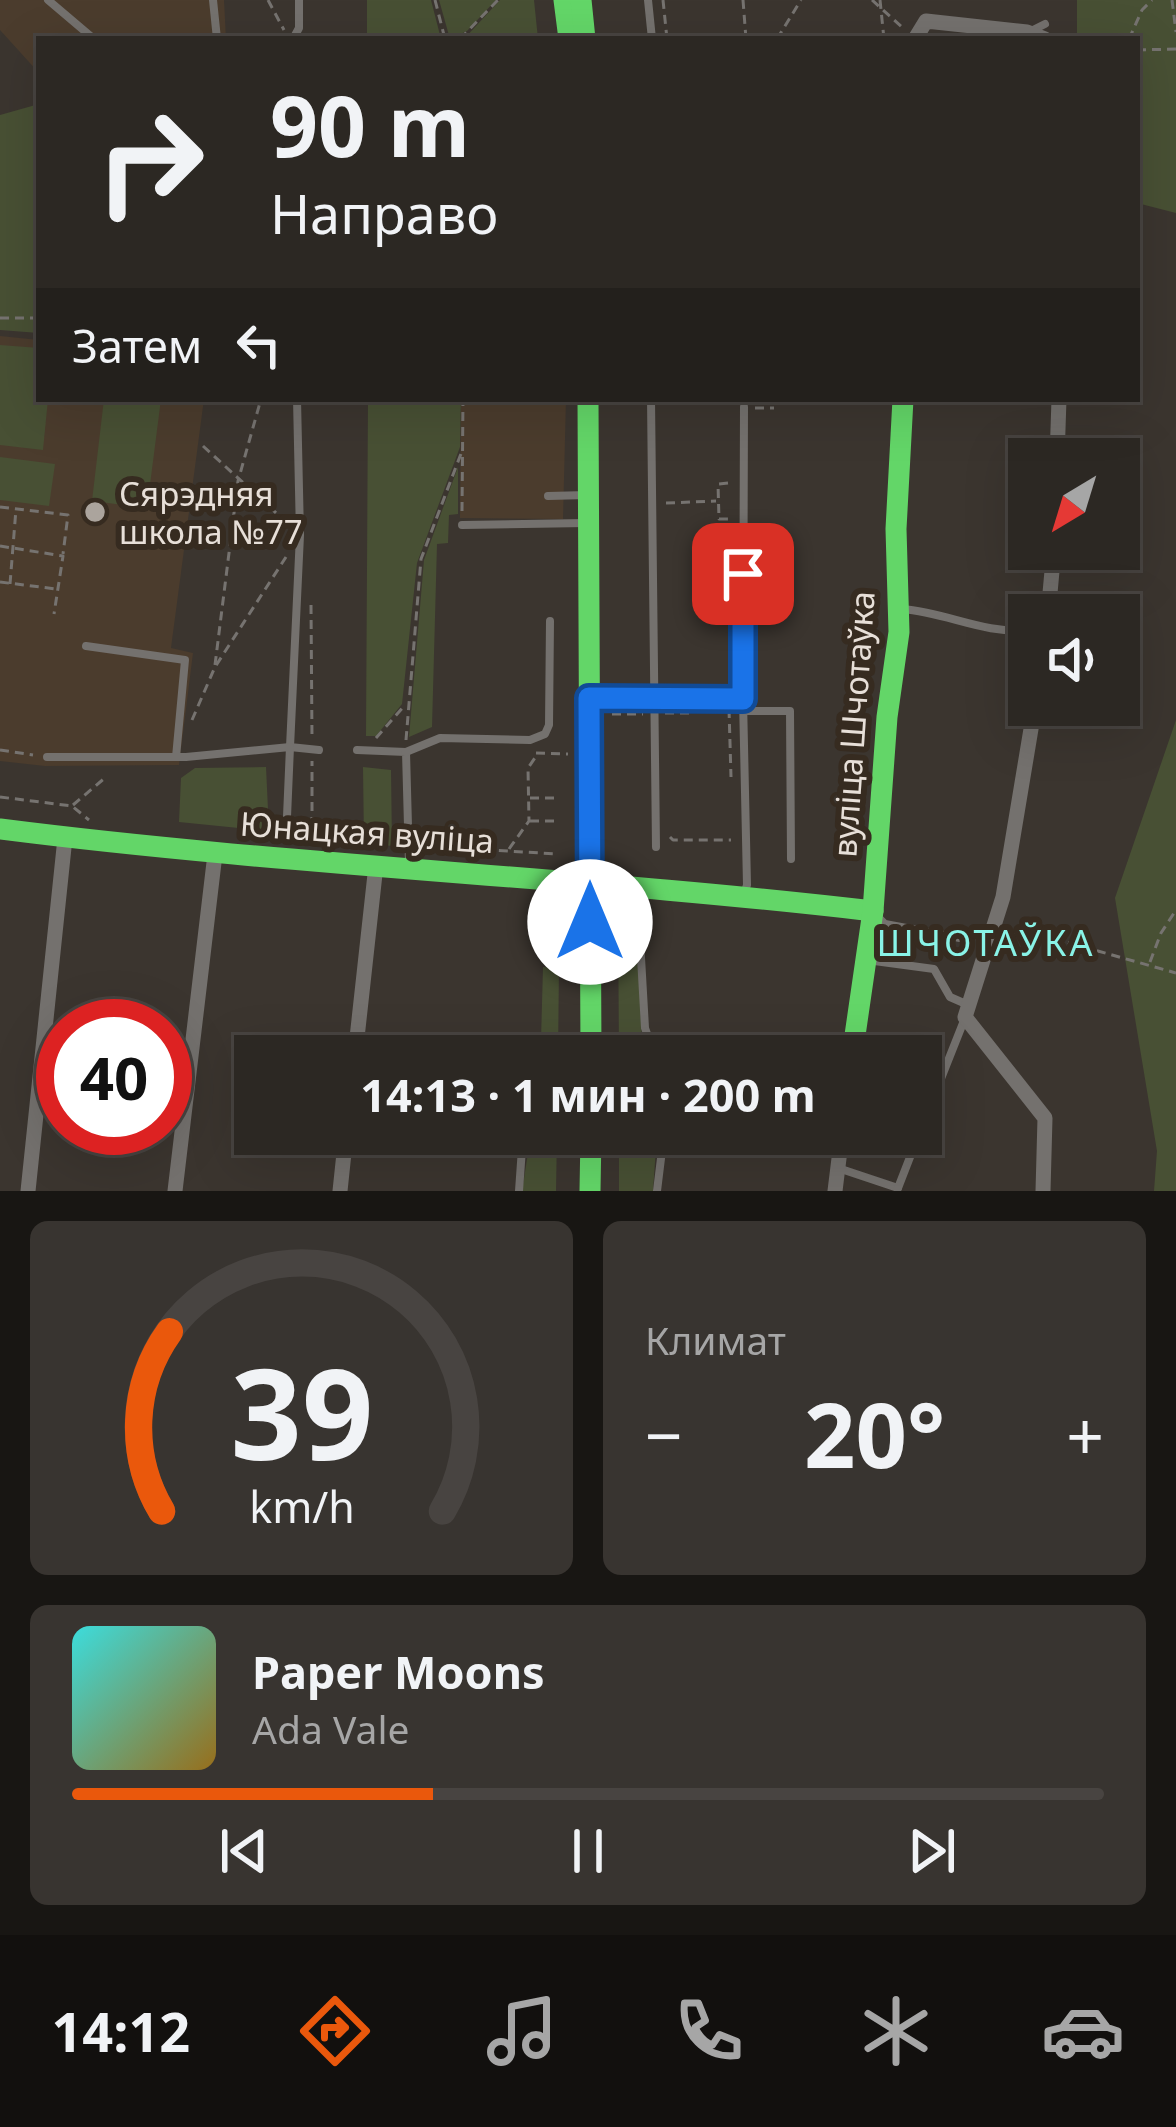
<!DOCTYPE html>
<html lang="ru">
<head>
<meta charset="utf-8">
<style>
	body { margin:0; font-family:"Noto Sans",sans-serif; background:#383430; color:#f1f3f6; height:100vh; display:flex; flex-direction:column; font-size:45px; white-space:nowrap }
	* { box-sizing:border-box; margin:0 }
	p { font-size:39px; color:#a6a6a6 }
	.icon { flex:none; width:66px; height:66px; fill:none; stroke:currentColor; stroke-width:2; stroke-linecap:round; stroke-linejoin:round }
	.map { position:relative; height:1191px; overflow:hidden }
	.side { display:flex; flex-direction:column; gap:30px; padding:30px; background:#181613; flex:1 }
	.side>* { flex:none }
	.hud { position:absolute; left:36px; top:36px; width:1104px; height:366px; border-radius:0px; box-shadow:0 12px 48px #0002,0 0 0 3px #484441; background:#2c2823; color:#f1f3f6; overflow:hidden }
	.needle { width:78px; rotate:218deg }
	.buttons { position:absolute; left:1008px; top:438px; display:grid; gap:24px }
	.buttons a { display:grid; place-items:center; width:132px; height:132px; border-radius:0px; background:#2c2823; box-shadow:0 12px 48px #0002,0 0 0 3px #484441; font-size:60px }
	.speed { position:absolute; left:36px; top:999px; display:flex; gap:24px; font-size:60px; font-weight:700; text-align:center }
	.speed>* { display:grid; place-content:center; width:156px; height:156px; border-radius:50%; background:#2c2823; box-shadow:0 12px 48px #0002,0 0 0 3px #484441; line-height:1 }
	.speed .limit { border:18px solid #d22; background:#fff; color:#111 }
	.pin { position:absolute; display:grid; place-items:center; width:102px; height:102px; color:#fff; margin:-51px; border-radius:24px; box-shadow:0 6px 18px #0006 }
	.me { position:absolute; width:132px; margin:-66px; rotate:0deg; stroke-linejoin:round; filter:drop-shadow(0 0 9px #0008) }
	.turn { display:flex; align-items:center; gap:42px; height:252px; padding:0 36px; font-size:54px }
	.turn .icon { width:156px; height:156px; stroke-width:2.5 }
	.turn b { display:block; font-size:84px; line-height:102px }
	.then { display:flex; align-items:center; height:114px; padding:0 36px; background:#0003; gap:24px; font-size:45px }
	.big { font-size:90px; font-weight:700; line-height:1.1 }
	.side .card { flex:1; display:flex; flex-direction:column; justify-content:center; gap:18px; min-width:0; padding:0 42px; border-radius:18px; background:#383430 }
	.side .dial { align-items:center; gap:0 }
	.dial svg { height:312px; overflow:visible; fill:none; stroke:#484441; stroke-width:7; stroke-linecap:round; text-anchor:middle }
	.dial text { fill:#f1f3f6; stroke:none }
	.song { display:flex; align-items:center; gap:36px }
	.cover { width:144px; height:144px; border-radius:18px; background:linear-gradient(135deg,hsl(180 70% 55%),hsl(40 70% 35%)) }
	.played { height:12px; border-radius:6px; background:linear-gradient(90deg,#ea580c 35%,#484441 35%) }
	.keys { display:flex; justify-content:space-around; direction:ltr }
	.heat { display:flex; justify-content:space-between; align-items:center; font-size:66px; direction:ltr }
	.side .tiles { flex:1; display:grid; gap:30px; grid-template-columns:1fr 1fr }
	.card:last-child { grid-column:span 2 }
	.trip { position:absolute; left:234px; top:1035px; width:708px; height:120px; border-radius:0px; background:#2c2823; box-shadow:0 12px 48px #0002,0 0 0 3px #484441; font-weight:700; line-height:120px; text-align:center }
	.tab-bar { display:flex; height:192px; justify-content:space-around; align-items:center; background:#12100e; color:#a6a6a6 }
	.tab-bar .icon { width:84px; height:84px }
	.tab-bar .active { color:#ea580c }
	.tab-bar b { font-size:54px; color:#f1f3f6 }
	.map>svg:first-child { display:block }
	.built { fill:#4b3c2d }
	.green { fill:#485034 }
	.lines { fill:none; stroke-linecap:round; stroke-linejoin:round }
	.path { stroke:#767370; stroke-width:3; stroke-dasharray:9 6; stroke-linecap:butt }
	.lane { stroke:#74716e; stroke-width:8 }
	.street { stroke:#74716e; stroke-width:15 }
	.fast { stroke:#63d668; stroke-width:21 }
	.route-casing { stroke:#114b97; stroke-width:30 }
	.route { stroke:#1a73e8; stroke-width:21 }
	.poi-dot { fill:#aba49d; stroke:#362b20; stroke-width:4.5 }
	.labels { text-anchor:middle; dominant-baseline:central; stroke-width:12; stroke-linejoin:round; paint-order:stroke }
	.poi-label { font-size:33px; fill:#e7dfd8; stroke:#362b20; text-anchor:start }
	.street-label { font-size:33px; fill:#e7dfd8; stroke:#362b20 }
	.neighbourhood-label { font-size:36px; letter-spacing:3px; fill:#89f3e7; stroke:#362b20 }
</style>
</head>
<body>
<div class="map">
<svg width="1176" height="1191" viewBox="0 0 1176 1191">
	<rect width="100%" height="100%" fill="#3b352f"/>
	<g class="built">
		<polygon points="0,0 224,0 226,39 39,39 39,73 0,30"/>
		<polygon points="0,336 39,340 39,399 204,399 171,648 193,653 179,765 45,766 0,761"/>
		<polygon points="461,399 566,399 563,519 460,518"/>
	</g>
	<g class="green">
		<polygon points="367,0 431,0 441,39 367,39"/>
		<polygon points="439,0 496,0 467,31 450,39"/>
		<polygon points="500,0 534,0 538,39 464,39"/>
		<polygon points="1077,0 1176,0 1176,213 1137,203 1137,39 1077,39"/>
		<polygon points="39,104 39,333 0,330 0,115"/>
		<polygon points="0,345 39,348 39,399 48,399 43,450 0,445"/>
		<polygon points="104,399 161,399 147,508 92,501"/>
		<polygon points="368,399 461,399 460,447 417,563 402,704 376,736 366,736"/>
		<polygon points="0,457 55,464 49,506 0,500"/>
		<polygon points="458,467 458,514 449,515 448,543 437,544 432,727 409,737 424,560"/>
		<polygon points="1176,720 1176,1191 1154,1191 1157,1151 1115,898"/>
		<polygon points="266,767 269,831 179,822 181,778 195,768"/>
		<polygon points="363,767 391,770 392,846 364,843"/>
		<polygon points="624,897 636,909 642,1041 649,1056 619,1056 618,909"/>
		<polygon points="543,967 559,968 558,1056 534,1056 537,1040 541,1040"/>
		<polygon points="531,1134 557,1134 556,1191 522,1191"/>
		<polygon points="619,1134 657,1134 653,1191 619,1191"/>
	</g>
	<g class="lines">
		<g class="path">
			<polyline points="268,0 284,30"/>
			<polyline points="435,0 445,39"/>
			<polyline points="663,0 667,39"/>
			<polyline points="743,0 746,39"/>
			<polyline points="872,0 903,28"/>
			<polyline points="880,0 884,39"/>
			<polyline points="1172,0 1176,32"/>
			<polyline points="460,39 498,0"/>
			<polyline points="777,39 801,0"/>
			<polyline points="1129,39 1142,10 1152,0"/>
			<polyline points="1137,50 1176,49"/>
			<polyline points="0,318 39,318"/>
			<polyline points="755,408 774,408"/>
			<polyline points="203,446 286,522"/>
			<polyline points="728,483 718,484 719,519 731,519"/>
			<polyline points="666,503 716,501"/>
			<polyline points="0,507 68,515 63,554"/>
			<polyline points="462,511 463,399"/>
			<polyline points="0,546 63,556 54,614"/>
			<polyline points="0,582 56,589"/>
			<polyline points="10,584 16,509"/>
			<polyline points="311,605 312,739"/>
			<polyline points="215,665 238,481 261,399"/>
			<polyline points="729,709 731,777"/>
			<polyline points="665,713 691,713"/>
			<polyline points="612,714 643,714"/>
			<polyline points="192,720 215,667 286,557"/>
			<polyline points="376,738 405,705"/>
			<polyline points="406,740 421,559 462,451"/>
			<polyline points="0,750 33,755"/>
			<polyline points="536,753 568,754"/>
			<polyline points="0,797 72,806 89,820"/>
			<polyline points="530,798 557,798"/>
			<polyline points="73,805 106,777"/>
			<polyline points="530,821 557,821"/>
			<polyline points="670,837 673,840 731,840"/>
			<polyline points="312,841 312,761"/>
			<polyline points="424,846 557,854"/>
			<polyline points="509,849 529,821 528,768 537,755"/>
			<polyline points="1009,932 1059,940 1176,973"/>
			<polyline points="1150,962 1161,933 1176,910"/>
			<polyline points="546,1056 562,1044"/>
		</g>
		<g class="lane">
			<polyline points="48,0 94,39"/>
			<polyline points="213,0 217,39"/>
			<polyline points="648,0 652,39"/>
			<polyline points="1029,32 1045,24"/>
			<polyline points="293,39 299,28 299,0"/>
			<polyline points="297,399 300,535 290,747 319,750"/>
			<polyline points="651,399 656,847"/>
			<polyline points="548,496 587,495"/>
			<polyline points="462,525 586,523"/>
			<path d="M902,609C949,613 982,634 1029,630"/>
			<polyline points="86,646 185,660 176,757"/>
			<polyline points="590,698 743,699 744,407"/>
			<polyline points="743,699 747,885 744,894"/>
			<polyline points="743,711 790,711 791,859"/>
			<polyline points="357,750 406,752 409,863"/>
			<polyline points="406,752 440,738 530,740 545,734 549,725 550,621"/>
			<polyline points="47,757 186,757 290,747 286,840"/>
			<polyline points="637,887 645,1028 655,1056"/>
			<polyline points="875,914 885,924 960,938 991,929"/>
			<polyline points="867,960 934,969 950,997 966,1004"/>
			<polyline points="530,1056 533,1046"/>
			<polyline points="921,1129 965,1018"/>
			<polyline points="838,1168 898,1188"/>
			<polyline points="898,1188 919,1134"/>
			<polyline points="519,1191 523,1134"/>
			<polyline points="657,1191 664,1134"/>
		</g>
		<g class="street">
			<polyline points="915,39 926,21 1027,32 1045,39"/>
			<polyline points="1057,459 1059,399"/>
			<polyline points="1048,615 1054,549"/>
			<polyline points="1035,705 1003,897 965,1017 1045,1118 1043,1191"/>
			<polyline points="355,1056 376,865"/>
			<polyline points="28,1191 65,838"/>
			<polyline points="175,1191 215,854"/>
			<polyline points="340,1191 346,1134"/>
			<polyline points="835,1191 842,1134"/>
		</g>
		<g class="fast">
			<polyline points="564,0 569,39"/>
			<polyline points="581,0 585,39"/>
			<polyline points="588,399 591,1056"/>
			<path d="M0,829C290,866 583,877 873,911"/>
			<polyline points="852,1056 873,911 887,717 899,632 896,529 903,399"/>
			<polyline points="590,1191 591,1134"/>
		</g>
	</g>
	<g class="lines">
		<defs>
			<polyline id="route" points="590,922 589,698 743,699 743,574"/>
		</defs>
		<use href="#route" class="route-casing"/>
		<use href="#route" class="route"/>
	</g>
	<circle class="poi-dot" cx="95" cy="512" r="12"/>
	<g class="labels">
		<g class="poi-label">
			<text x="119" y="493">Сярэдняя<tspan x="119" dy="38">школа №77</tspan></text>
		</g>
		<g class="street-label">
			<text transform="translate(853 724) rotate(-86)">вуліца Шчотаўка</text>
			<text transform="translate(367 832) rotate(4)">Юнацкая вуліца</text>
		</g>
		<g class="neighbourhood-label">
			<text x="986" y="942">ШЧОТАЎКА</text>
		</g>
	</g>
</svg>
<div class="buttons">
<a><svg class="needle" viewBox="-14 -14 28 28"><path d="M0-13l5 13h-10z" fill="#e53935"/><path d="M0 13l5-13h-10z" fill="#a6a6a6"/></svg></a>
<a><svg class="icon" aria-label="sound" viewBox="0 0 24 24"><path d="M4 9h4l5-4v14l-5-4H4zM17 9q2 3 0 6"/></svg></a>
</div>
<div class="speed"><div class="limit">40</div></div>
<div class="pin" style="left:743px;top:574px;background:#d93025"><svg class="icon" aria-label="arrive" viewBox="0 0 24 24"><path d="M6 21V4h12l-3 4 3 4H6"/></svg></div>
<svg class="me" style="left:590px;top:922px" viewBox="-20 -20 40 40"><circle r="19" fill="#fff"/><path d="M0-13L10 11 0 6-10 11z" fill="#1a73e8"/></svg>
<div class="trip">14:13 · 1 мин · 200 m</div>
<div class="hud">
<div class="turn"><svg class="icon" aria-label="right" viewBox="0 0 24 24"><path d="M7 20v-9h11M14 6l5 5-5 5"/></svg><div><b>90 m</b>Направо</div></div>
<div class="then">Затем<svg class="icon" aria-label="left" viewBox="0 0 24 24"><path d="M17 20v-9H6M10 6l-5 5 5 5"/></svg></div>
</div>
</div>
<section class="side">
<div class="tiles">
<div class="card dial"><svg viewBox="0 0 100 80">
<path d="M14 69A42 42 0 1 1 86 69"/>
<path d="M14 69A42 42 0 0 1 16 23" stroke="#ea580c"/>
<text x="50" y="56" font-size="32" font-weight="700">39</text>
<text x="50" y="72" font-size="11">km/h</text>
</svg></div>
<div class="card"><p>Климат</p>
<div class="heat"><a>−</a><b class="big">20°</b><a>+</a></div>
</div>
<div class="card">
<div class="song"><i class="cover"></i><div><b>Paper Moons</b><p>Ada Vale</p></div></div>
<div class="played"></div>
<div class="keys"><svg class="icon" aria-label="previous" viewBox="0 0 24 24"><path d="M18 5L8 12l10 7zM5 5v14"/></svg><svg class="icon" aria-label="pause" viewBox="0 0 24 24"><path d="M8 5v14M16 5v14"/></svg><svg class="icon" aria-label="next" viewBox="0 0 24 24"><path d="M6 5l10 7-10 7zM19 5v14"/></svg></div>
</div>
</div>
</section>
<nav class="tab-bar">
<b>14:12</b>
<svg class="icon active" aria-label="directions" viewBox="0 0 24 24"><path d="M12 3l9 9-9 9-9-9zM9 14v-3h6M13 9l2 2-2 2"/></svg>
<svg class="icon" aria-label="music" viewBox="0 0 24 24"><path d="M9 18V5l10-2v13"/><circle cx="6" cy="18" r="3"/><circle cx="16" cy="16" r="3"/></svg>
<svg class="icon" aria-label="phone" viewBox="0 0 24 24"><path d="M5 4h4l2 5-3 2q2 4 5 5l2-3 5 2v4C11 20 4 13 5 4z"/></svg>
<svg class="icon" aria-label="climate" viewBox="0 0 24 24"><path d="M12 3v18M4 7l16 10M4 17L20 7"/></svg>
<svg class="icon" aria-label="car" viewBox="0 0 24 24"><path d="M5 17H2v-5l4-1 3-4h7l3 4 3 1v5h-3M9 17h6M6 11h13"/><circle cx="7" cy="17" r="2"/><circle cx="17" cy="17" r="2"/></svg>
</nav>
</body>
</html>
